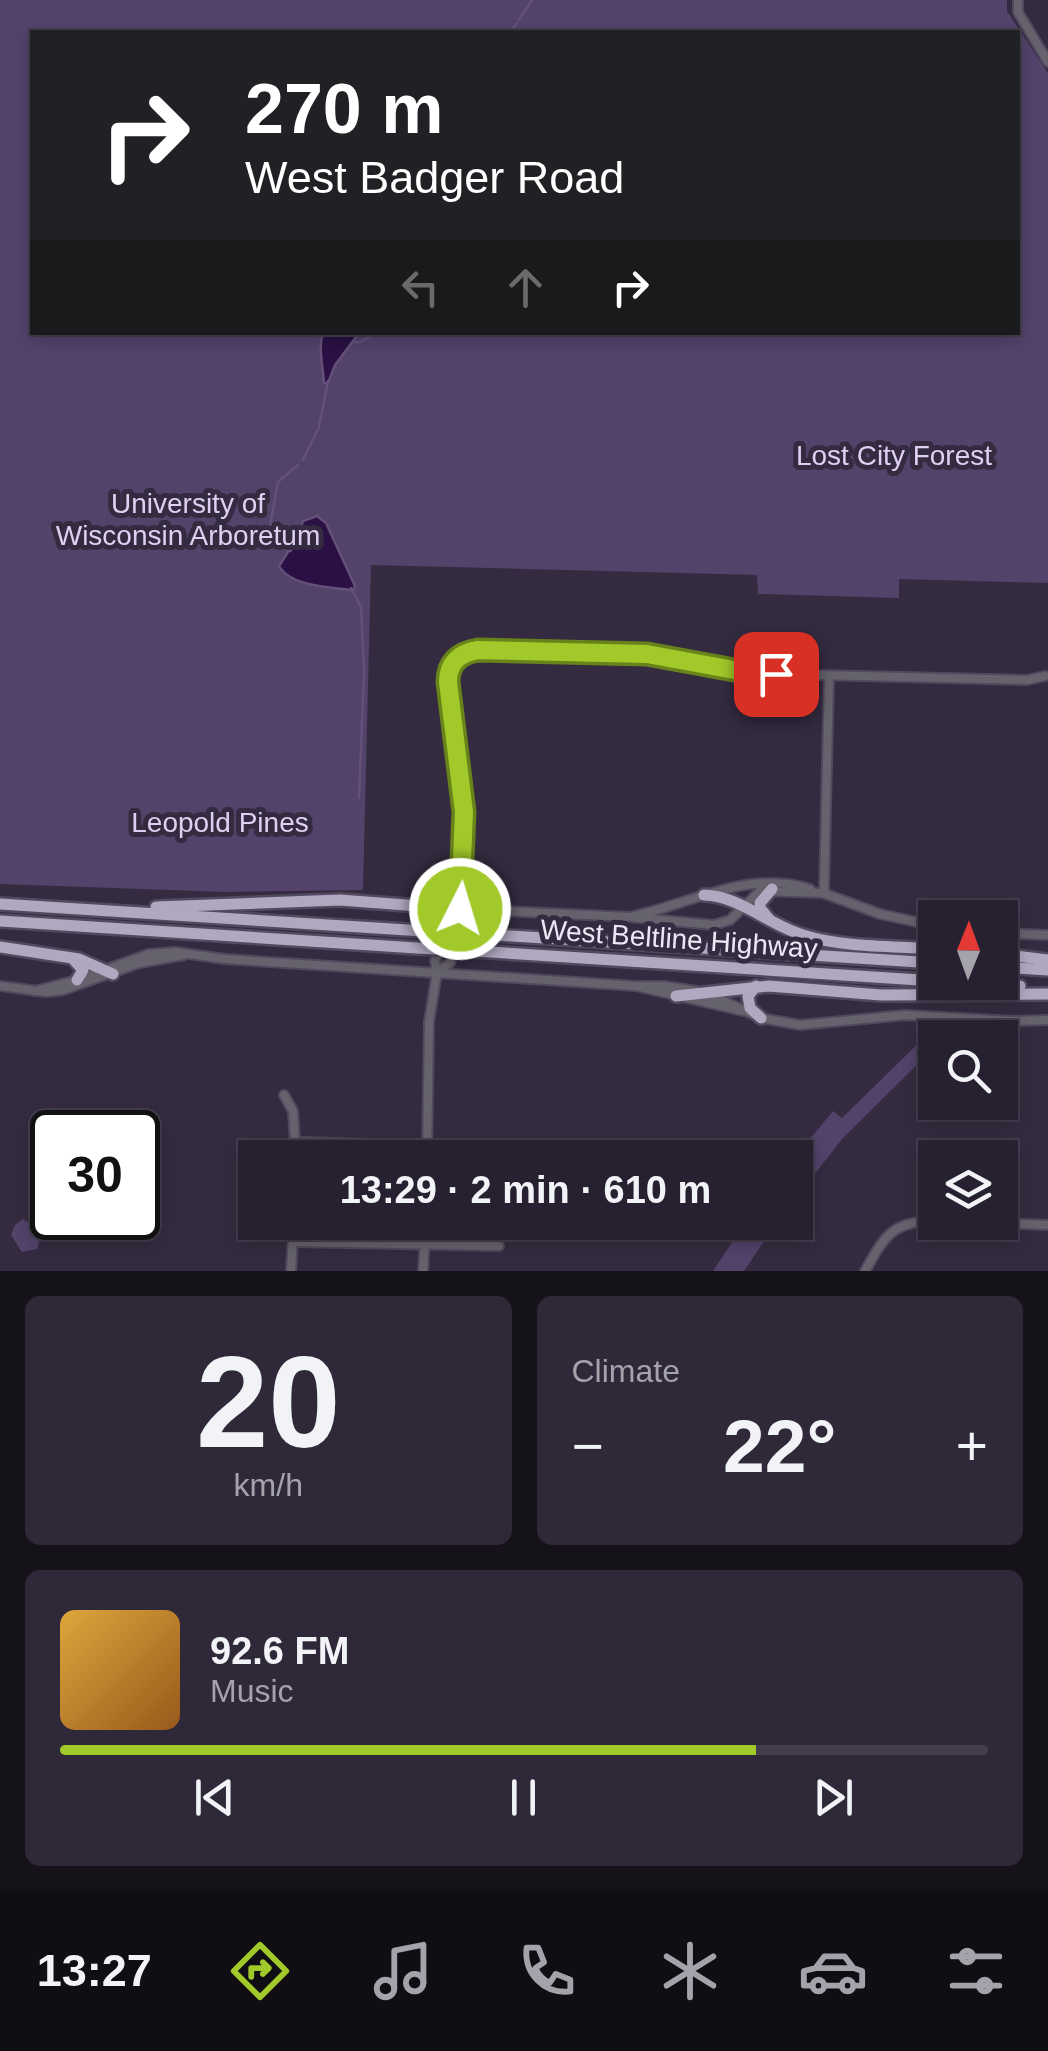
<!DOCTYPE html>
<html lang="en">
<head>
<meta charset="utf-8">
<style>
	body { margin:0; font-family:Helvetica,sans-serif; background:#2f2838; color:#f1f3f6; height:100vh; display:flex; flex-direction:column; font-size:38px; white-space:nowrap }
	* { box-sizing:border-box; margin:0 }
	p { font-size:32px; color:#a4a3ab }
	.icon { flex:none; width:55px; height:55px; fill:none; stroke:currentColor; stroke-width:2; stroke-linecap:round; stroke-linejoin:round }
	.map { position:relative; height:1271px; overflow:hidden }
	.sheet { display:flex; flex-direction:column; gap:25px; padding:25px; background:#15121a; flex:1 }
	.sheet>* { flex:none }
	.top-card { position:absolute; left:30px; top:30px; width:990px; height:305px; border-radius:0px; box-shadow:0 5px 15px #0003,0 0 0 2px #433e4c; background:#202124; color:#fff; overflow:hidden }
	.needle { width:65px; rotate:1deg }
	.buttons { position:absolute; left:918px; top:900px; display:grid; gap:20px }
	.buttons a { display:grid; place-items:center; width:100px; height:100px; border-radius:0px; background:#272030; box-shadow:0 5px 15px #0003,0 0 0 2px #433e4c; font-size:50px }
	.speed { position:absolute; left:30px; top:1110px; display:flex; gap:20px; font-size:50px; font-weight:700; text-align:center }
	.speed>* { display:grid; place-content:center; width:130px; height:130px; border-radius:50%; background:#272030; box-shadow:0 5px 15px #0003,0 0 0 2px #433e4c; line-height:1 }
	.speed .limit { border:5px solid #111; border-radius:15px; background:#fff; color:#111 }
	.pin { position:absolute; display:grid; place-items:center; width:85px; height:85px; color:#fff; margin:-42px; border-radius:20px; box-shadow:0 5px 15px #0006 }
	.me { position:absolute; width:110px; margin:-55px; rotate:5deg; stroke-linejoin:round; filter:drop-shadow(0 0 8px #0008) }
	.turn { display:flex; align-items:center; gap:35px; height:210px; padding:0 50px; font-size:45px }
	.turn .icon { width:130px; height:130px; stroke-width:2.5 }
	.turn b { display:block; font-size:70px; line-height:85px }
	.lanes { display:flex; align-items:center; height:95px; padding:0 50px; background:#0003; justify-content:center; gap:50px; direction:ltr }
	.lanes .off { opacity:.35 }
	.big { font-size:75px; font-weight:700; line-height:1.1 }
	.sheet .card { flex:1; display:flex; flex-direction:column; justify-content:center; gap:15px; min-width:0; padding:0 35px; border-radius:15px; background:#2f2838 }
	.sheet .dial { align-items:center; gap:0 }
	.dial b { font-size:130px; line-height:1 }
	.song { display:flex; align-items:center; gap:30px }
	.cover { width:120px; height:120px; border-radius:15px; background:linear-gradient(135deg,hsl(40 70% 55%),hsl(30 70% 35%)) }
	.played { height:10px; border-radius:5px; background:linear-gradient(90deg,#a1c92a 75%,#433e4c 75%) }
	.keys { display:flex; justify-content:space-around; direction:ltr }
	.heat { display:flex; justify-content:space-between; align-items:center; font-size:55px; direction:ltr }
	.sheet .tiles { flex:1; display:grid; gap:25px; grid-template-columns:1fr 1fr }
	.card:last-child { grid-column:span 2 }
	.trip { position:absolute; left:238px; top:1140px; width:575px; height:100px; border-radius:0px; background:#272030; box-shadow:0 5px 15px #0003,0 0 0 2px #433e4c; font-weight:700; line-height:100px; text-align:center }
	.tabs { display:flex; height:160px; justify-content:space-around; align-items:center; background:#100d13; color:#a4a3ab }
	.tabs .icon { width:70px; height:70px }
	.tabs .current { color:#a1c92a }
	.tabs b { font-size:45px; color:#f1f3f6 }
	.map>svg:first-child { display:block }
	.green { fill:#53426a; fill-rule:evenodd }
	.water { fill:#2a1044; stroke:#645079; stroke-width:2.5 }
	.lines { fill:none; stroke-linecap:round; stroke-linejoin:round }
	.stream { stroke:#645079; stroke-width:2.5 }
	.minor-casing { stroke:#51495d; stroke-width:12 }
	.highway-casing { stroke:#51495d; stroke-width:16 }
	.minor { stroke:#66626d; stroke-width:8 }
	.highway { stroke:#b1a7c0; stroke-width:11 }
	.highway-bridge-casing { stroke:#51495d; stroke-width:16; stroke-linecap:butt }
	.highway-bridge { stroke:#b1a7c0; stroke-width:11 }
	.route-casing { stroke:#69831b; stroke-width:25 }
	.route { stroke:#a1c92a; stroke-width:18 }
	.labels { text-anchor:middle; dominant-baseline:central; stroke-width:10; stroke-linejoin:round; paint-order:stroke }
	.park-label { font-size:28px; fill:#ded0f3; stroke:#342b40 }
	.street-label { font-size:28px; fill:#ece7f4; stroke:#342b40 }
</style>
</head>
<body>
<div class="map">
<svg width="1048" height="1271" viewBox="0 0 1048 1271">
	<rect width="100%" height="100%" fill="#342b40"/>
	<g class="green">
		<path d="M0,0H1007V11L1048,73V583L899,579V598L758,594L757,575L371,565L363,890L227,892L0,884ZM32,32H1018V332H32Z"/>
		<polygon points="937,1025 957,1026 945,1037 935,1038 935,1047 843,1138 795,1199 795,1157 833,1111 842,1118"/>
		<polygon points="23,1219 42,1231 37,1249 22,1252 11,1235 15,1225"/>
		<polygon points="745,1223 776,1223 744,1271 713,1271"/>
	</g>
	<g class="water">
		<path d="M323,333H359L335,365L328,383H324C323,367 318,348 323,333Z"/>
		<path d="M317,516L326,523L355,586L353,590C331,588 290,586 279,566L299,535L303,521Z"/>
	</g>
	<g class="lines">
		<g class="stream">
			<polyline points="519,20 532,0"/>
			<polyline points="510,32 517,23"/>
			<polyline points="353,342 360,342 378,332"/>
			<polyline points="303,460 319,427 328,381"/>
			<polyline points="291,551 281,548 269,531 278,482 298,465"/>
			<polyline points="351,588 361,607 364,671 359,798"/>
		</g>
		<defs>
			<g id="minor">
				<polyline points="1018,0 1018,12 1048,62"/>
				<polyline points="823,893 880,914 935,926"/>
				<polyline points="824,893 829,676"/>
				<polyline points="459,909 630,917 714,925 730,920 760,891 824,893"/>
				<path d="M634,916C692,903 750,869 810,889"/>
				<polyline points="1000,933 1048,935"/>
				<polyline points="437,972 450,963 465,920 459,909"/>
				<polyline points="0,986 46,992 63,990 139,963 184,955"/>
				<polyline points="636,986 743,1011"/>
				<polyline points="35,991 77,980 149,954 175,952 225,959 636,986 664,986 697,991"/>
				<polyline points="710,995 761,1018 800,1025 905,1015 1012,1021 1048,1020"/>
				<polyline points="284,1095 293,1111 296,1158"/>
				<polyline points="296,1142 614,1151 625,1157"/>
				<path d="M427,1158L429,1022L437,972L435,961L451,916L459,909L463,892L464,812L448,683C448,663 460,653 478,650L647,654L745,672L776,674L1027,680L1045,676"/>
				<polyline points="971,1222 1048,1225"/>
				<polyline points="294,1242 499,1246"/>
				<polyline points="291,1271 294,1222"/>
				<polyline points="423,1271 426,1222"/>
				<path d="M865,1271C885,1236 892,1221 935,1221"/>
			</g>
			<g id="highway">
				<path d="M704,895C740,896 769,925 803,935C845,948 892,946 935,949"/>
				<polyline points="0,904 423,931"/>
				<polyline points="156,907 340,900 459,909"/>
				<polyline points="769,919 760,908 760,903 772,889"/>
				<polyline points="0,921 417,948"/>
				<polyline points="480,934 935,963"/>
				<polyline points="0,947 79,959 113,974"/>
				<polyline points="475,951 935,981"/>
				<polyline points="1000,954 1048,960"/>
				<polyline points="74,960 83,970 77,980"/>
				<polyline points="1000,967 1048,970"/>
				<polyline points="955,982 1020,986"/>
				<polyline points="756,986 748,996 750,1008 761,1018"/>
				<polyline points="676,996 769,986 881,995 1048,994"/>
			</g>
		</defs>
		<use href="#minor" class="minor-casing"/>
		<use href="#highway" class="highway-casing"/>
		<use href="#minor" class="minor"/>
		<use href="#highway" class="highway"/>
		<defs>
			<g id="highway-bridge">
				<polyline points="423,931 480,934"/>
				<polyline points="417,948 475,951"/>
			</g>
		</defs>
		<use href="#highway-bridge" class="highway-bridge-casing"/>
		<use href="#highway-bridge" class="highway-bridge"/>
	</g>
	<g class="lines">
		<defs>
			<path id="route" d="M460,909L464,812L448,682C448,663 459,653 478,650L647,654L745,672L776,674"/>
		</defs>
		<use href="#route" class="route-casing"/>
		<use href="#route" class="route"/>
	</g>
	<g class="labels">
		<g class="park-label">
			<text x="894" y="455">Lost City Forest</text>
			<text x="188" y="503">University of<tspan x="188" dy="32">Wisconsin Arboretum</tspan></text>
			<text x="220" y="822">Leopold Pines</text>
		</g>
		<g class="street-label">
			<text transform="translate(679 939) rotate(4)">West Beltline Highway</text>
		</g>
	</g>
</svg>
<div class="buttons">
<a><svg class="needle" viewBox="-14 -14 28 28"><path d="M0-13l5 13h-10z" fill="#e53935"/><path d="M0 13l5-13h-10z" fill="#a4a3ab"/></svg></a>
<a><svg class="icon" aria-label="search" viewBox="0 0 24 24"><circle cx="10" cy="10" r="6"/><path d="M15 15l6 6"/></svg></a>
<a><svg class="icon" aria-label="layers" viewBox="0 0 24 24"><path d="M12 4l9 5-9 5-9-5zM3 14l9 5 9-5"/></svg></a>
</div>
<div class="speed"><div class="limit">30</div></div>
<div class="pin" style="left:776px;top:674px;background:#d93025"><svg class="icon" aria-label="arrive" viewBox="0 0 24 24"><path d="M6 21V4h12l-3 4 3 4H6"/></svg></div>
<svg class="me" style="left:460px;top:909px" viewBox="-20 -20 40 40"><circle r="17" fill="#a1c92a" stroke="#fff" stroke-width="3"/><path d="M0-11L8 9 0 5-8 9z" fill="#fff"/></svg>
<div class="trip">13:29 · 2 min · 610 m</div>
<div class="top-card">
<div class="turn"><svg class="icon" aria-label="right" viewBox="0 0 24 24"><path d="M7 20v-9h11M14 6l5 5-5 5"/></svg><div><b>270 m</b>West Badger Road</div></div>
<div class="lanes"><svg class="icon off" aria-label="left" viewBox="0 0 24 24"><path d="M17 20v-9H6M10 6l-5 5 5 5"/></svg><svg class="icon off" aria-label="ahead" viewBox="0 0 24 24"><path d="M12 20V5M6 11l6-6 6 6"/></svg><svg class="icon" aria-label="right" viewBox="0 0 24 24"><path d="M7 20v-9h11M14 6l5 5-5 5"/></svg></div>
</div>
</div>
<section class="sheet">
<div class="tiles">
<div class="card dial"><b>20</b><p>km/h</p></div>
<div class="card"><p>Climate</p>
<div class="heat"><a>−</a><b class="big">22°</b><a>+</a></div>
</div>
<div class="card">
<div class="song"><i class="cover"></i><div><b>92.6 FM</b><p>Music</p></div></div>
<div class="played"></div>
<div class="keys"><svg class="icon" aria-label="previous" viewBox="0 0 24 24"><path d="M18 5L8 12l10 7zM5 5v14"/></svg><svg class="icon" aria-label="pause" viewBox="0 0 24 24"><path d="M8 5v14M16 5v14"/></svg><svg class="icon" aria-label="next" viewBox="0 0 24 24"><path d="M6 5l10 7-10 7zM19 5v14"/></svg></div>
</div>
</div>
</section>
<nav class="tabs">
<b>13:27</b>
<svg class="icon current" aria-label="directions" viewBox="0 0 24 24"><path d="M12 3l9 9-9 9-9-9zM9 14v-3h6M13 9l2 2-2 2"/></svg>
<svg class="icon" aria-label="music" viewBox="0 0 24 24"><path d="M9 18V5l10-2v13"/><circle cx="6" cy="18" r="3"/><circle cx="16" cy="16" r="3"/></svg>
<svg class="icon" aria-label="phone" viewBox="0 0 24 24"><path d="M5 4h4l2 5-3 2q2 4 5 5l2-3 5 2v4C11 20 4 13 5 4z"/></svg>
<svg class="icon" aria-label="climate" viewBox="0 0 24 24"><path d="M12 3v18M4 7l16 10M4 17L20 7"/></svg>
<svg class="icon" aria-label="car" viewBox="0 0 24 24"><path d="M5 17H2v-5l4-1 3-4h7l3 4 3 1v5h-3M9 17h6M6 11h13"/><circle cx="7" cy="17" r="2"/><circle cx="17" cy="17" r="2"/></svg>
<svg class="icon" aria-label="filters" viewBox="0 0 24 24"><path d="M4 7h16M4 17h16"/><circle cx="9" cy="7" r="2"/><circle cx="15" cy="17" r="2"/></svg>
</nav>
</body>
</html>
